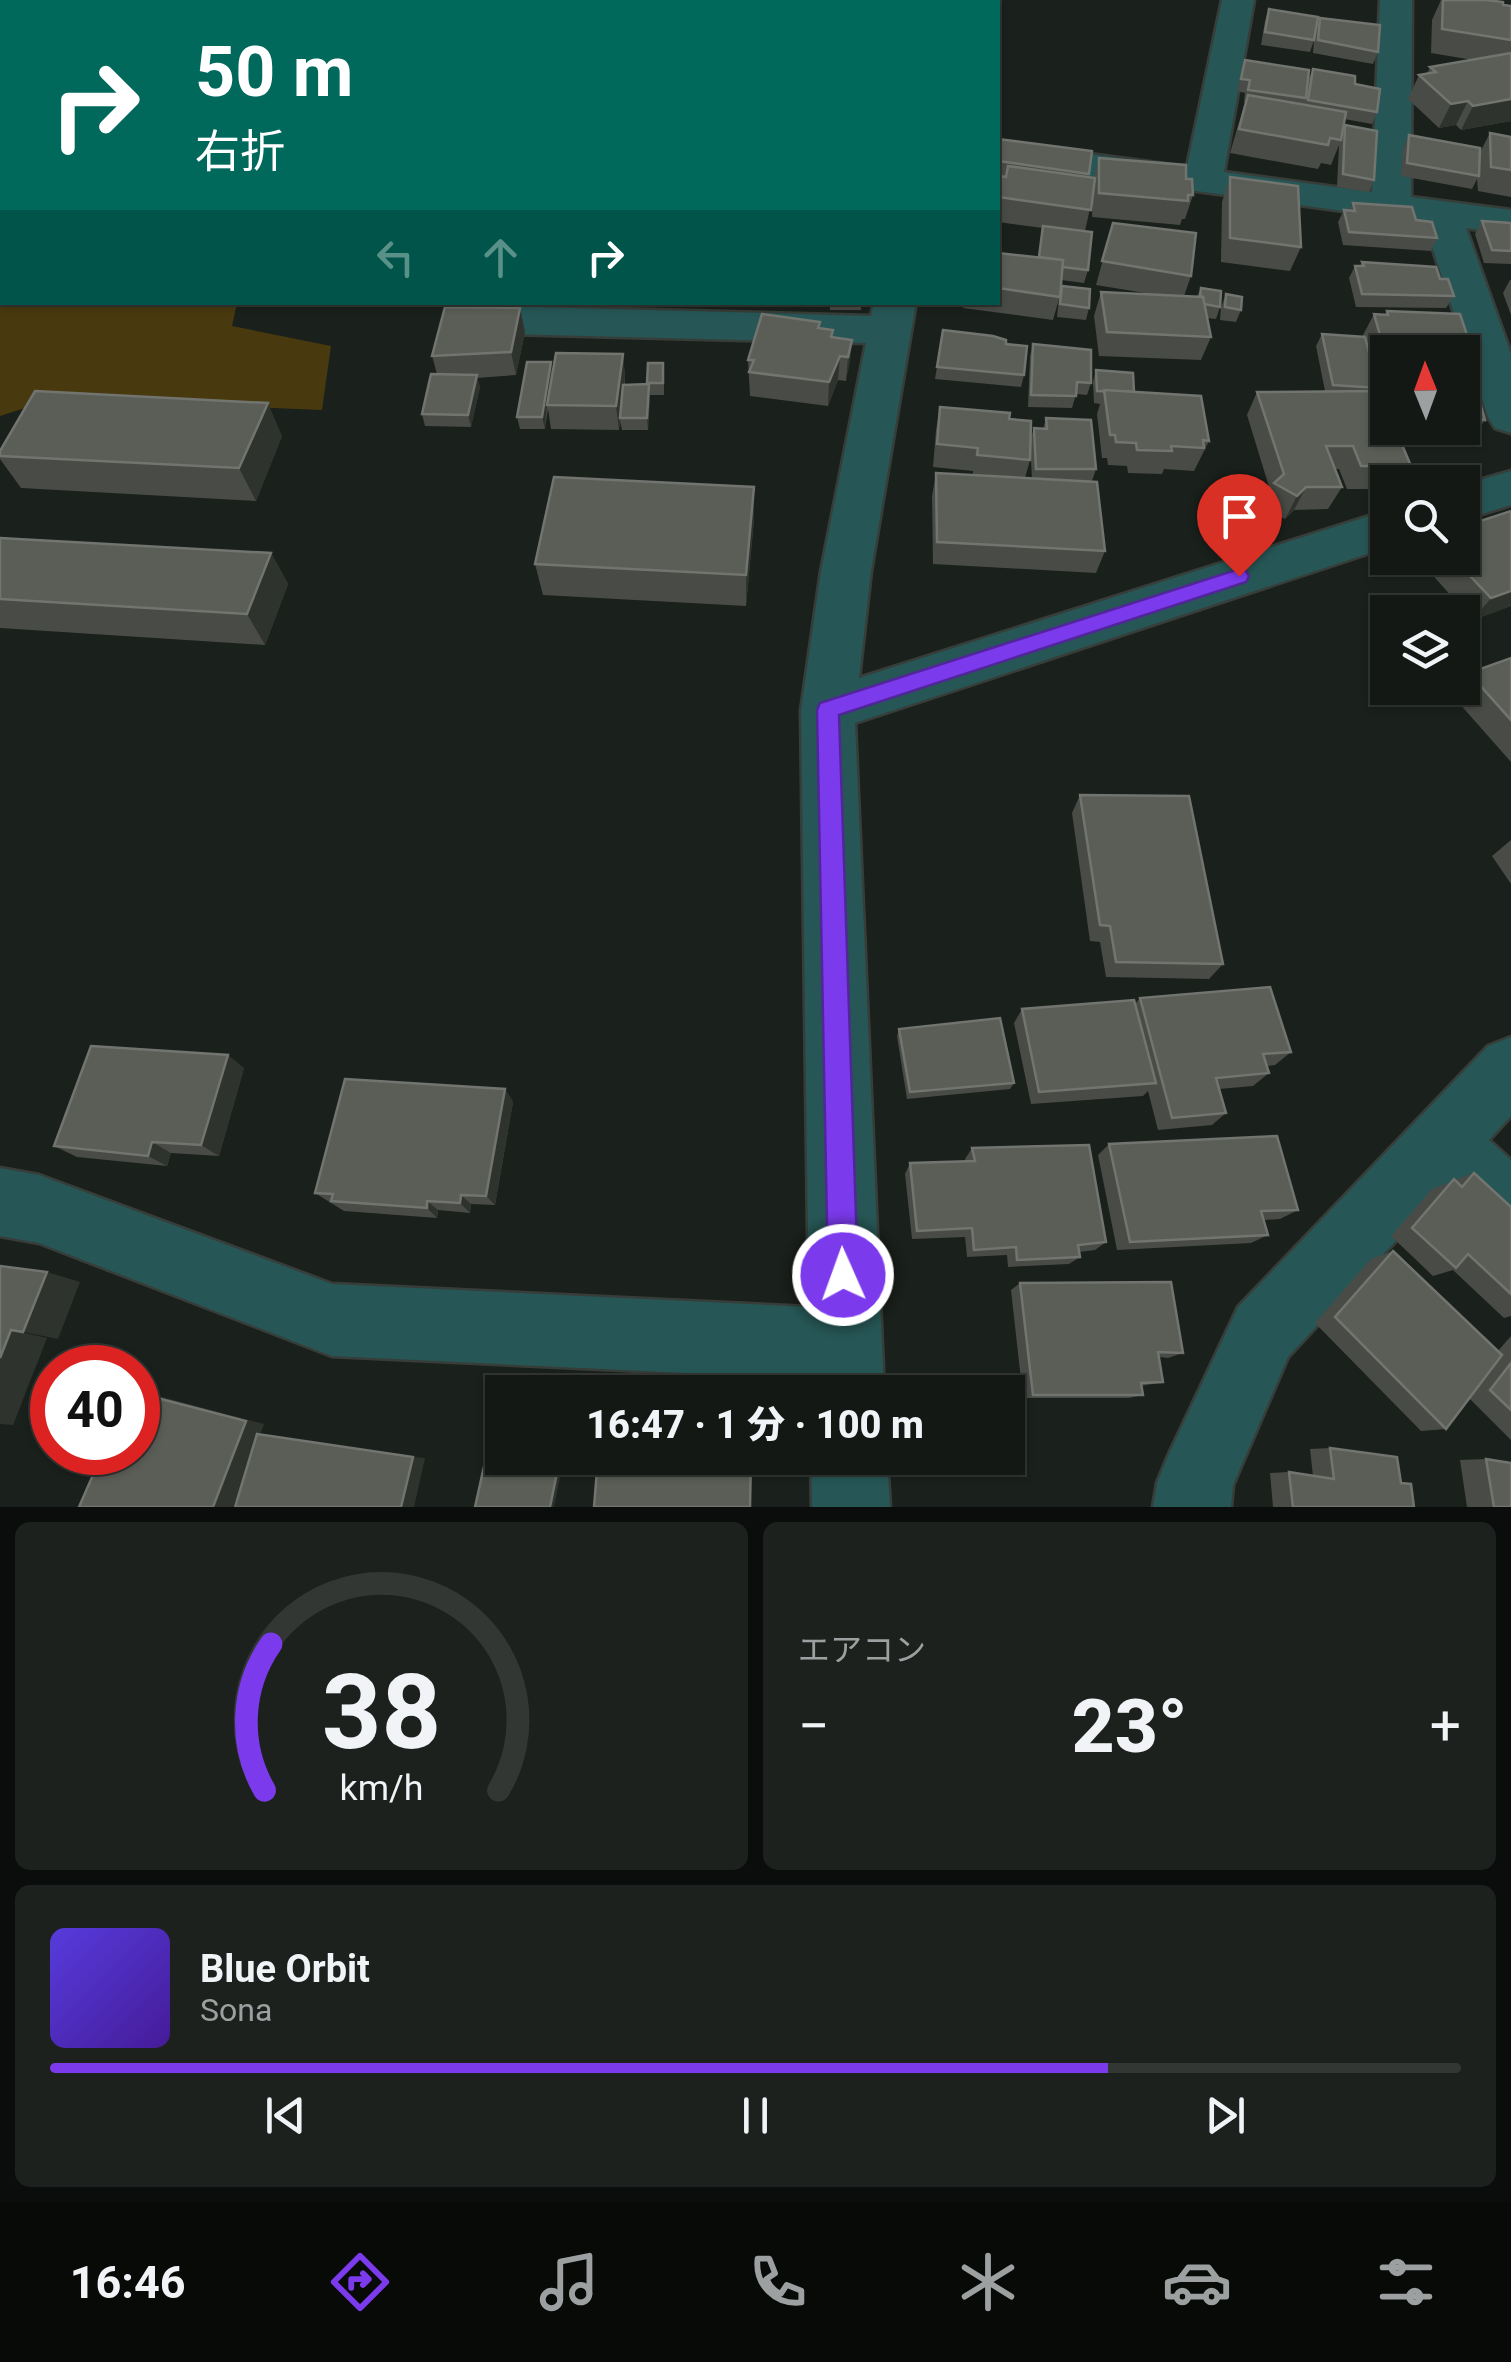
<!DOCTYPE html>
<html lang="ja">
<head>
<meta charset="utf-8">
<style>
	body { margin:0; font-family:Roboto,"Noto Sans JP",sans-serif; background:#1d211e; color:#f1f3f6; height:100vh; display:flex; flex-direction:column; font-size:38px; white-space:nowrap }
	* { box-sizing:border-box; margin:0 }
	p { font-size:32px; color:#9da0a0 }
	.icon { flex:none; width:55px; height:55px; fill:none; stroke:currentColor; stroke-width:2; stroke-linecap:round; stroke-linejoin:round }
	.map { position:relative; height:1507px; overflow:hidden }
	.side { display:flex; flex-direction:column; gap:15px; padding:15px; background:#0b0d0c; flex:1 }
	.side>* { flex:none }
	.hud { position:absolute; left:0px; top:0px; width:1000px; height:305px; box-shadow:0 2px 8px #0004,0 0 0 2px #333734; background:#00695c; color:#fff; overflow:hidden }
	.needle { width:65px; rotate:359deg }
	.fabs { position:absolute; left:1370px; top:335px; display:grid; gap:20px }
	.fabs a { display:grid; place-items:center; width:110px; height:110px; border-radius:0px; background:#141815; box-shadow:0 2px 8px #0004,0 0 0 2px #333734; font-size:50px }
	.speed { position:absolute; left:30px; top:1345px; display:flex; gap:20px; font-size:50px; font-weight:700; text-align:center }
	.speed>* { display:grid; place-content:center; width:130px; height:130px; border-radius:50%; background:#141815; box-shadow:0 2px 8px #0004,0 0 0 2px #333734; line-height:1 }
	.speed .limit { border:15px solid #d22; background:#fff; color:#111 }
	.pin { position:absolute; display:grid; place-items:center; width:85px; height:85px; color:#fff; margin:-102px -42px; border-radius:50% 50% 50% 0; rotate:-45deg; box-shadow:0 0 10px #0007 }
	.pin .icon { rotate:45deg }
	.me { position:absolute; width:110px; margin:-55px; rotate:358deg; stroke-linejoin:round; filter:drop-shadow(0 0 8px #0008) }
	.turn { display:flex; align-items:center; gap:35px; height:210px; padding:0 30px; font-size:45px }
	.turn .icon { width:130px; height:130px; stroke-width:2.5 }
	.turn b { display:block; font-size:70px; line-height:85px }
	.lanes { display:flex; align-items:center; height:95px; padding:0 30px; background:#0003; justify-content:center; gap:50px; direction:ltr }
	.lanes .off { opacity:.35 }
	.big { font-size:75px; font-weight:800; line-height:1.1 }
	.side .card { flex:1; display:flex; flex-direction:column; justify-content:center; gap:15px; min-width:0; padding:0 35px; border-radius:15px; background:#1d211e }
	.side .dial { align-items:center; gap:0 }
	.dial svg { height:260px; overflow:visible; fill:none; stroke:#333734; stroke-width:7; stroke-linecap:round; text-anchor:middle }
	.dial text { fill:#f1f3f6; stroke:none }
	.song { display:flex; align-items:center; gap:30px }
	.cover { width:120px; height:120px; border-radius:15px; background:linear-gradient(135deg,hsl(250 70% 55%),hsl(260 70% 35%)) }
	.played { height:10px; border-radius:5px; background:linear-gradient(90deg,#7c3aed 75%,#333734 75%) }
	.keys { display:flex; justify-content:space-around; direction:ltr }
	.heat { display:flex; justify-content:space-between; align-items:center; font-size:55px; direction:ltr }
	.side .tiles { flex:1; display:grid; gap:15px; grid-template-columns:1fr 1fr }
	.card:last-child { grid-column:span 2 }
	.trip { position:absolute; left:485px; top:1375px; width:540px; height:100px; border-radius:0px; background:#141815; box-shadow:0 2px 8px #0004,0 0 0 2px #333734; font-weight:800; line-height:100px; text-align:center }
	.tab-bar { display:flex; height:160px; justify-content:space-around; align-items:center; background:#080a08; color:#9da0a0 }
	.tab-bar .icon { width:70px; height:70px }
	.tab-bar .on { color:#7c3aed }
	.tab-bar b { font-size:45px; color:#f1f3f6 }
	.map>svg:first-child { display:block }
	.green { fill:#48390f }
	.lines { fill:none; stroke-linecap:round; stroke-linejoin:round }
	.minor-casing { stroke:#373d39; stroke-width:5 }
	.minor { fill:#265756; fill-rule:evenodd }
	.wall { fill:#494b46 }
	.shaded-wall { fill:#2f332d }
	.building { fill:#5b5d57; stroke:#71746f; stroke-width:2.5 }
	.route { fill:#7c3aed; stroke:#51269a; stroke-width:2.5 }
</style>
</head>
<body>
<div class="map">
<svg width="1511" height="1507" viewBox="0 0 1511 1507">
	<rect width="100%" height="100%" fill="#1a201c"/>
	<polygon class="green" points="0,160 2,302 237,303 232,326 331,346 322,410 53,399 0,416"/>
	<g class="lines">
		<defs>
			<g id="minor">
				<rect x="904" y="0" width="32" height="2"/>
				<polygon points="1222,0 1254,0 1224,172 1372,192 1380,0 1412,0 1411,197 1511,210 1511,234 1466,228 1511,354 1511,433 1495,428 1488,417 1424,222 998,164 998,142 1187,167"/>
				<rect x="0" y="19" width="2" height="20"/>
				<polygon points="874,302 916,302 871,571 859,678 1388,510 1388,547 855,723 884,1392 810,1392 810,1379 332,1356 39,1243 0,1236 0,1168 39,1175 332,1284 809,1307 801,710 821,571 866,343 465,333 450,329 444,319 450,309 465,305 871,316"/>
				<polygon points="1511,471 1511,505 1462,520 1462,485"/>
				<polygon points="1511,1037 1511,1116 1489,1140 1511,1160 1511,1239 1487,1229 1444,1189 1288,1357 1233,1485 1231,1507 1153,1507 1157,1483 1168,1456 1238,1307 1488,1046"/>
				<polygon points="811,1458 887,1458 890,1507 812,1507"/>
			</g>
		</defs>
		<use href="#minor" class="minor-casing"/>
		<use href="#minor" class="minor"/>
	</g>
	<g class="wall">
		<polygon points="0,0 69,0 67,2 0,2"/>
		<polygon points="69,0 148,0 146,2 70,2"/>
		<polygon points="1441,0 1486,0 1511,6 1511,121 1461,130 1456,125 1439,128 1408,99 1419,75 1427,74 1430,67 1473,60 1431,53 1432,20"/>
		<polygon points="1269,9 1316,29 1320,18 1378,52 1373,64 1313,53 1314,40 1310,52 1261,45 1265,21"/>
		<polygon points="1245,60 1308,80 1313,69 1355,84 1377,112 1372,124 1344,119 1343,129 1345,125 1374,180 1369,192 1337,187 1339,145 1331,165 1321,163 1318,169 1230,153 1245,102 1244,102 1245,93 1237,91"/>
		<polygon points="1490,133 1511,137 1511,197 1478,191 1477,179 1472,189 1401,176 1403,148 1409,135 1480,152"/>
		<polygon points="998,139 1092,151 1088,177 1094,178 1099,158 1186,179 1193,195 1185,219 1182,219 1180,225 1092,217 1093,195 1085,231 1088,270 1084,283 1061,280 1060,296 1062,286 1089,308 1086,320 1057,317 1059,299 1053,320 963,308 964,302 998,302 998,253 1038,257 1043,228 998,222"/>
		<polygon points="1230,177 1301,247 1290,271 1221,262 1222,202"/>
		<polygon points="1353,203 1437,238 1431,251 1343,245 1338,222 1344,210 1349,210"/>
		<polygon points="1482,221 1511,223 1511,264 1484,263 1475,234"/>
		<polygon points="1113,223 1191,276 1184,296 1197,296 1201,288 1220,307 1216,319 1207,318 1211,337 1201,360 1099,356 1094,316 1101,292 1151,294 1096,285"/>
		<polygon points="1362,262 1440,279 1454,296 1446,308 1356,307 1349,278 1355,266 1360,266"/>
		<polygon points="1510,280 1511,280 1511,315 1503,293"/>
		<polygon points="1226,294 1241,310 1236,322 1220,320 1221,307"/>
		<polygon points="494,302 532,302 532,305 495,305"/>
		<polygon points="815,302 861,302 861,310 830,310 830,307 816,307"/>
		<polygon points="520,308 525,332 516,375 477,378 480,387 471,427 425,426 422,414 437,374 432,356"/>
		<polygon points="1387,311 1472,350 1462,366 1462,352 1388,352 1388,373 1374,372 1378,388 1376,391 1381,394 1388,382 1388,428 1462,428 1462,381 1485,420 1469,443 1457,442 1454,446 1401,442 1411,466 1401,482 1388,482 1388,489 1347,489 1339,469 1335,469 1342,487 1328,509 1294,510 1285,519 1262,506 1270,490 1247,415 1257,392 1325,391 1316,346 1322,334 1362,337 1374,314 1385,314"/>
		<polygon points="820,322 819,328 833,330 833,337 852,340 846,381 838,380 828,406 750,396 748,360"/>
		<polygon points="943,330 1006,344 1024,375 1021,387 935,379"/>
		<polygon points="1033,344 1091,383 1087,395 1076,394 1072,408 1028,407 1030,356"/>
		<polygon points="623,354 625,377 625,385 648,384 664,375 664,395 650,395 648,430 622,430 620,421 619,430 551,429 548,409 545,429 520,429 517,417 552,372"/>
		<polygon points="1096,370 1134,392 1209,441 1194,471 1164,469 1162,474 1128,473 1127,466 1108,465 1107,458 1102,458 1097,414 1100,404 1094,403 1093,382"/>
		<polygon points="940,407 1009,419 1030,460 1025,478 1032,479 1030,440 1034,428 1043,429 1046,418 1096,469 1092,481 1073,481 1105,551 1096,573 933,564 932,496 936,473 973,475 973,471 933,467 936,430"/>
		<polygon points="282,436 256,501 21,488 0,459 0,451"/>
		<polygon points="754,519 746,606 543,595 535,564"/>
		<polygon points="0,538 271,553 288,584 265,645 0,628"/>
		<polygon points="1419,558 1462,558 1511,606 1473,620 1418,559"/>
		<polygon points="1511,658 1511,762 1451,694 1456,688 1462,688 1462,680 1469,673"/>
		<polygon points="1080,795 1223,964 1209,979 1106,977 1100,942 1090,941 1072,813"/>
		<polygon points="1511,840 1511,884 1492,856"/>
		<polygon points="1140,998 1291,1052 1275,1065 1267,1066 1269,1073 1253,1086 1219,1089 1226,1113 1212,1125 1158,1130 1148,1091 1143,1096 1031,1104 1014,1023 1022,1009 1135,1004"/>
		<polygon points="899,1029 1014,1083 1010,1089 907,1099 897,1036"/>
		<polygon points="244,1068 219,1156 171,1153 167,1166 77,1157 54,1146"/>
		<polygon points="505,1089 513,1102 495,1205 471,1204 470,1213 438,1210 437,1218 344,1211 315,1193"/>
		<polygon points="1109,1144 1298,1210 1280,1219 1264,1220 1268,1235 1251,1243 1117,1250 1098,1155"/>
		<polygon points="972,1148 1106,1242 1095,1250 1079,1252 1080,1257 1069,1264 1008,1267 1007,1255 967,1257 965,1237 912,1239 905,1174 910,1163 966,1161 965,1159"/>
		<polygon points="1474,1173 1511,1207 1511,1316 1504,1318 1453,1270 1433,1276 1391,1236 1432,1189"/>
		<polygon points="1393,1251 1498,1351 1511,1336 1511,1440 1469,1398 1446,1429 1421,1431 1315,1323 1371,1259"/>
		<polygon points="1020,1283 1183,1353 1168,1358 1159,1357 1163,1382 1141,1386 1143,1395 1129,1398 1023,1398 1011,1290"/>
		<polygon points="1330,1448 1401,1483 1414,1507 1273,1507 1270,1473 1289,1472 1313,1476 1310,1449"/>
		<polygon points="1486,1459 1511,1507 1467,1507 1460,1460"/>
	</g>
	<g class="shaded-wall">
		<polygon points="133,0 148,0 146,2 132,2"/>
		<polygon points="1511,99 1511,121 1461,130 1473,106"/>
		<polygon points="1468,101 1456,125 1439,128 1451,104"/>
		<polygon points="520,308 525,332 516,375 511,352"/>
		<polygon points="852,340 850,363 846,381 848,357"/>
		<polygon points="623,354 625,377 619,430 616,406"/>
		<polygon points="840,356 838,380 828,406 829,382"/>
		<polygon points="551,362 553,374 547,405 545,429 542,417"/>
		<polygon points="477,375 480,387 471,427 468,415"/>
		<polygon points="649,384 650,397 648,430 647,418"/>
		<polygon points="268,403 282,436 256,501 239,468"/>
		<polygon points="754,487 754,519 746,606 746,575"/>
		<polygon points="1306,487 1294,510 1285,519 1297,496"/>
		<polygon points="271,553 288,584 265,645 247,614"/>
		<polygon points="1511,591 1511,606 1473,620 1491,598"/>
		<polygon points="228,1055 244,1068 219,1156 201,1145"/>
		<polygon points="505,1089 513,1102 495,1205 486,1196"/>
		<polygon points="152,1142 171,1153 167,1166 148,1156"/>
		<polygon points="461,1195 471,1204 470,1213 460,1203"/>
		<polygon points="427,1201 438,1210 437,1218 427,1208"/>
		<polygon points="47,1272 80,1282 58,1339 23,1332"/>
		<polygon points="11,1330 47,1338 13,1425 0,1424 0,1358"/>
		<polygon points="138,1392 151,1394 264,1424 233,1507 213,1507"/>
		<polygon points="413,1457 425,1458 414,1507 401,1507"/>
		<polygon points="560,1458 564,1458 554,1507 550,1507"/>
	</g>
	<g class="building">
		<polygon points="81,0 133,0 132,2"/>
		<polygon points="175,0 227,0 226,1 209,1 208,2 187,2 188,0"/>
		<polygon points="233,0 292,0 290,2 231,2"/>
		<polygon points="326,0 347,0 363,2 324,2"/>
		<polygon points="1443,0 1486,0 1503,2 1503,5 1511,6 1511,40 1442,29"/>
		<polygon points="1269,9 1318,17 1314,40 1265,32"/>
		<polygon points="1320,18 1380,25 1378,52 1318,40"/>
		<polygon points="1511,53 1511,99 1473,106 1468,101 1451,104 1419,75 1436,72 1430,67"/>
		<polygon points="1245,60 1309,70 1306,98 1248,90 1250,80 1241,79"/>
		<polygon points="1313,69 1355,76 1355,84 1380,89 1377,112 1308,100"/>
		<polygon points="1248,95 1346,112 1341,140 1330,138 1328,145 1239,129"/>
		<polygon points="1345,125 1377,131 1374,180 1343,174"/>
		<polygon points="1490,133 1511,137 1511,170 1491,167"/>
		<polygon points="1409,135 1480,148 1479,176 1407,163"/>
		<polygon points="998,139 1092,151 1089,174 998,161"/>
		<polygon points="1099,158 1186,165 1186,179 1192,179 1193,195 1188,195 1188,201 1099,193"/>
		<polygon points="1008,166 1095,178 1091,210 998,197 1000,176 1006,177"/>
		<polygon points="1230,177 1298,186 1301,247 1230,238"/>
		<polygon points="1353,203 1412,207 1416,220 1432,222 1437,238 1349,232 1344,210 1355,211"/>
		<polygon points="1482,221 1511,223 1511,251 1492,250"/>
		<polygon points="1113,223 1196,233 1191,276 1102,261"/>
		<polygon points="1043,226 1092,232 1088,270 1062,267 1063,260 1039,257"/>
		<polygon points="998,253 1063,260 1060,297 998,288"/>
		<polygon points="1362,262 1436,267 1440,279 1448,279 1454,296 1362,294 1355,266 1364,266"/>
		<polygon points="1062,286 1090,289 1089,308 1060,304"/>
		<polygon points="1201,288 1221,291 1220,307 1204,304 1203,297 1200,297"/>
		<polygon points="1101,292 1203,297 1211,337 1107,332"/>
		<polygon points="1226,294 1242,297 1241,310 1225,307"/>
		<polygon points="445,307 520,308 511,352 432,356"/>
		<polygon points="1387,311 1460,314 1472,350 1384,349 1374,314 1388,315"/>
		<polygon points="762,314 820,322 818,328 833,330 831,337 852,340 848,357 840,356 829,382 749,372 754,360 748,360"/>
		<polygon points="943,330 993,336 1006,340 1006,344 1027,346 1024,375 937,367"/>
		<polygon points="1322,334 1365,337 1378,388 1333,385"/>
		<polygon points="1033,344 1091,350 1091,383 1077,382 1076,396 1031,395"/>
		<polygon points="556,353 623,354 616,406 547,405"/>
		<polygon points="527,362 551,362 542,417 517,417"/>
		<polygon points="648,363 663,363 663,383 647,383"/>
		<polygon points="1096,370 1133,373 1134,392 1097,391"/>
		<polygon points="431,374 477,375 468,415 422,414"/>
		<polygon points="1462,381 1474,382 1485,420 1469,418 1470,422 1462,422"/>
		<polygon points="649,384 647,418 620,418 623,385"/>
		<polygon points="1104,390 1201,396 1209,441 1203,440 1204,448 1171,446 1172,451 1137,450 1136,443 1116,442 1115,435 1110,435"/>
		<polygon points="35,391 268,403 239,468 0,456 0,451"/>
		<polygon points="1379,391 1388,410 1388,428 1395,428 1411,466 1361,466 1353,446 1326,446 1342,487 1306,487 1297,496 1274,483 1284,474 1257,392"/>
		<polygon points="940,407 1010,413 1009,419 1031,421 1030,460 977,455 978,448 937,444"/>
		<polygon points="1046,418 1091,420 1096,469 1036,469 1034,428 1047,429"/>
		<polygon points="936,473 1097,482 1105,551 937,542"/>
		<polygon points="554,477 754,487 746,575 535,564"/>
		<polygon points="1511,511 1511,591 1491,598 1453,558 1462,558 1462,527"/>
		<polygon points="0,538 271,553 247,614 0,599"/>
		<polygon points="1511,658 1511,720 1469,673"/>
		<polygon points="1080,795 1189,796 1223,964 1116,962 1110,926 1100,925"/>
		<polygon points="1270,987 1291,1052 1263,1054 1269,1073 1216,1078 1226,1113 1172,1118 1140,998"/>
		<polygon points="1134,1000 1156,1083 1039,1092 1022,1009"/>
		<polygon points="1000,1018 1014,1083 910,1092 899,1029"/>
		<polygon points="91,1046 228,1055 201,1145 152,1142 148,1156 54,1146"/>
		<polygon points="345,1079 505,1089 486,1196 461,1195 460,1203 427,1201 427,1208 331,1201 333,1194 315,1193"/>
		<polygon points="1277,1136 1298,1210 1261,1211 1268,1235 1130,1242 1109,1144"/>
		<polygon points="1089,1145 1106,1242 1078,1245 1080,1257 1017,1260 1016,1247 974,1250 972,1228 917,1231 910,1163 975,1161 972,1148"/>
		<polygon points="1474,1173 1511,1207 1511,1294 1468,1254 1456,1268 1412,1228 1454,1179 1462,1187"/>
		<polygon points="1393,1251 1502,1355 1446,1429 1335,1317"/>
		<polygon points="0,1266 47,1272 23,1332 11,1330 0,1358"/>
		<polygon points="1171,1282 1183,1353 1158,1352 1163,1382 1141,1383 1143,1395 1033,1395 1020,1283"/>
		<polygon points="1511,1363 1511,1410 1490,1390"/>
		<polygon points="138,1393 246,1421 213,1507 79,1507 103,1452 138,1452"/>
		<polygon points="257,1434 413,1457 401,1507 235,1507"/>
		<polygon points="491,1435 502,1437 502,1458 560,1458 550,1507 475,1507"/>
		<polygon points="1330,1448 1397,1457 1401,1483 1411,1484 1414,1507 1293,1507 1289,1472 1334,1479"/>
		<polygon points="598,1458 751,1458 750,1507 594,1507"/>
		<polygon points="1486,1459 1511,1463 1511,1507 1494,1507"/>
	</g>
	<polygon class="route" points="1239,569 1246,571 1249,576 1246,582 839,715 858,1275 853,1285 843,1290 833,1285 828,1275 817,710 820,703"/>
</svg>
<div class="fabs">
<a><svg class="needle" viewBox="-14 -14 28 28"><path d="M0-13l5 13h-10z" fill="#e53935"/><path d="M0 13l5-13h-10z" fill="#9da0a0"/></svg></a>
<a><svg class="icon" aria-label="search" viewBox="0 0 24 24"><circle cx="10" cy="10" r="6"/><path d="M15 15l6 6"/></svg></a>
<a><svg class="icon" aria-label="layers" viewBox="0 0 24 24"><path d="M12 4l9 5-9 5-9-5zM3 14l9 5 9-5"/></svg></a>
</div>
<div class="speed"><div class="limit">40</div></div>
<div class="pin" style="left:1239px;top:576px;background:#d93025"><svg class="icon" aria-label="arrive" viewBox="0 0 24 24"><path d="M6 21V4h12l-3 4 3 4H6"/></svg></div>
<svg class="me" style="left:843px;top:1275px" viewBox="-20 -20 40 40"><circle r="17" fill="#7c3aed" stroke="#fff" stroke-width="3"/><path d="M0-11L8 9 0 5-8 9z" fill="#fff"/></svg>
<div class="trip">16:47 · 1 分 · 100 m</div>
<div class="hud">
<div class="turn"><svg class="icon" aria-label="right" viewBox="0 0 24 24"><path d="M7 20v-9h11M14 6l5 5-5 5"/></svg><div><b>50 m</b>右折</div></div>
<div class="lanes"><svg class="icon off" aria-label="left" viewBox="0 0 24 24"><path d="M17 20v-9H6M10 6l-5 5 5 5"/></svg><svg class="icon off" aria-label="ahead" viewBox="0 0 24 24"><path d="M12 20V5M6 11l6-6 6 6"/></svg><svg class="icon" aria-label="right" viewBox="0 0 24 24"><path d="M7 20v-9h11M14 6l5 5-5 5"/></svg></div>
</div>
</div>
<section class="side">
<div class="tiles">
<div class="card dial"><svg viewBox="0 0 100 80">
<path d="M14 69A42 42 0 1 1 86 69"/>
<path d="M14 69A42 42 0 0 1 16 24" stroke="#7c3aed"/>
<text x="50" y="56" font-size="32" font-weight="700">38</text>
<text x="50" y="72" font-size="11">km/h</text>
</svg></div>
<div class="card"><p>エアコン</p>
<div class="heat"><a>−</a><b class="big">23°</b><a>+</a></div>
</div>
<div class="card">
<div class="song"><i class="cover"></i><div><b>Blue Orbit</b><p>Sona</p></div></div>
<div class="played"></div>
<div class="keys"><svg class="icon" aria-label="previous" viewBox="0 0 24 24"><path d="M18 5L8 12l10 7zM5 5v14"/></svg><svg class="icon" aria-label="pause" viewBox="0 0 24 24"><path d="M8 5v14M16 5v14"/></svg><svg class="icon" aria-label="next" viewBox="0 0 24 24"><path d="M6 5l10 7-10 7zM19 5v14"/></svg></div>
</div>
</div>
</section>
<nav class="tab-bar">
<b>16:46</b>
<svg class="icon on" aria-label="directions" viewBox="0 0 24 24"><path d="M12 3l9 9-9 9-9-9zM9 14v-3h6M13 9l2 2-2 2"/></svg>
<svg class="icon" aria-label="music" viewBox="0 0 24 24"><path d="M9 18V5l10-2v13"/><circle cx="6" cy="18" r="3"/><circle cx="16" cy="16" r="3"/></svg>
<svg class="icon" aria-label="phone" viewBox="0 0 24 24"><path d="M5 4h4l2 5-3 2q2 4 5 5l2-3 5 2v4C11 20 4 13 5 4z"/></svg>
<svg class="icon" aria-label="climate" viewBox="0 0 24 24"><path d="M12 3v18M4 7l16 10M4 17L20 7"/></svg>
<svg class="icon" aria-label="car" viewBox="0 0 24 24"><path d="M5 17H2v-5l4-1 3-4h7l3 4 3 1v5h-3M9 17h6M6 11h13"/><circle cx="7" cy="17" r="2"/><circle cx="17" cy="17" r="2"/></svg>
<svg class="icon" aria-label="filters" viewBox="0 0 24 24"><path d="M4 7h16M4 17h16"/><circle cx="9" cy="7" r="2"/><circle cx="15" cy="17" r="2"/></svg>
</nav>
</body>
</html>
